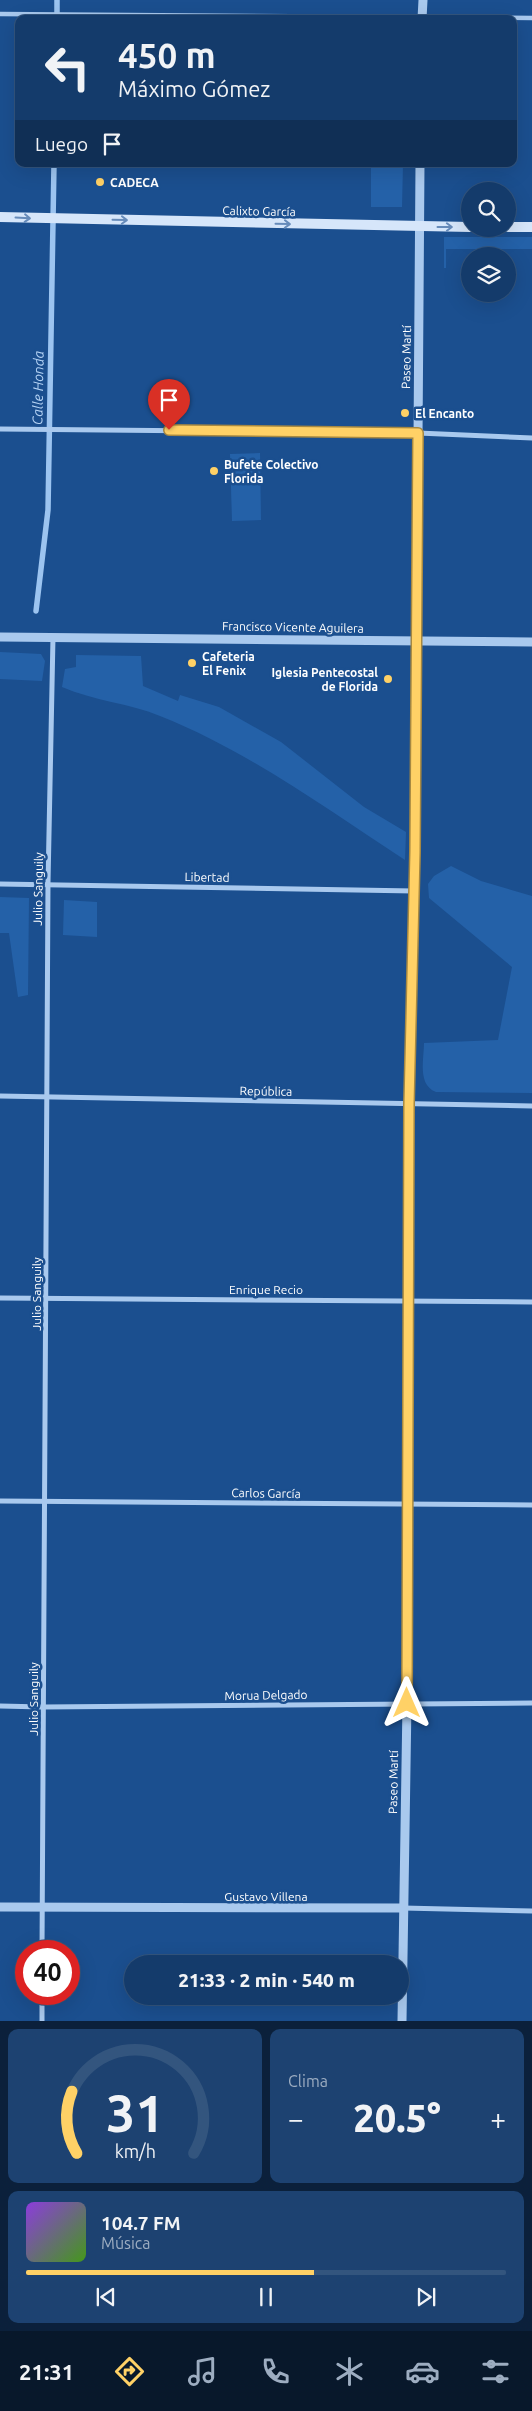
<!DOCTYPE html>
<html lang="es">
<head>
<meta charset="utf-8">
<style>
	body { margin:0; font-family:Ubuntu,sans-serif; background:#1d4271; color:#f1f3f6; height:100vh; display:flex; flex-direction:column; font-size:19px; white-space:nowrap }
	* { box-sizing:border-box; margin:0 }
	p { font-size:16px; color:#9dadc1 }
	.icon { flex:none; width:28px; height:28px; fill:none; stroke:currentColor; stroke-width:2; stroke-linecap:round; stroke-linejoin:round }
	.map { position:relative; height:2021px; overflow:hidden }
	.panel { display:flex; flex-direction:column; gap:8px; padding:8px; background:#0b203b; flex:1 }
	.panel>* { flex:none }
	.banner { position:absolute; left:15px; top:15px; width:502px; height:152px; border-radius:10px; box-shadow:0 5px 20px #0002,0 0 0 1px #33557e; background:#143b6b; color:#f1f3f6; overflow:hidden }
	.buttons { position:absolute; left:461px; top:182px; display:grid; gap:10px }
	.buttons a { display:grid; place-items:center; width:55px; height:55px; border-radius:50%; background:#143b6b; box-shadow:0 5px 20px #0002,0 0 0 1px #33557e; font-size:25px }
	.speed { position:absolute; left:15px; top:1940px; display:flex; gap:10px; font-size:25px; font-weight:700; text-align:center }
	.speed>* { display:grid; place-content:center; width:65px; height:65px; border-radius:50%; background:#143b6b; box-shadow:0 5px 20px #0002,0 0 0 1px #33557e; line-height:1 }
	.speed .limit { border:8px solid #d22; background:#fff; color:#111 }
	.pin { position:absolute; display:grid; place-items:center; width:42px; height:42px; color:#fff; margin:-51px -21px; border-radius:50% 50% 50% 0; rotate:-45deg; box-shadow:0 0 5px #0007 }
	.pin .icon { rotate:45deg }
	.me { position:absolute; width:55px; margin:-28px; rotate:0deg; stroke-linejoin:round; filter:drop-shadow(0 0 4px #0008) }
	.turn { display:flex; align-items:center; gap:18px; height:105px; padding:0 20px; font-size:22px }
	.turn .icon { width:65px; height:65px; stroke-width:2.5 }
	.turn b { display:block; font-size:35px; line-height:42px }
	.then { display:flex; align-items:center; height:48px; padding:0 20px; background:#0003; gap:10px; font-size:19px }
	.big { font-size:38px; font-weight:800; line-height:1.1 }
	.panel .tile { flex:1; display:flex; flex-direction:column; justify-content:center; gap:8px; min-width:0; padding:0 18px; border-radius:10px; background:#1d4271 }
	.panel .dial { align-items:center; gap:0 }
	.dial svg { height:130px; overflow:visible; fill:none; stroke:#33557e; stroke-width:7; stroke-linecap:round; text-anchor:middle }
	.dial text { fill:#f1f3f6; stroke:none }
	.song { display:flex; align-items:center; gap:15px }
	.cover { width:60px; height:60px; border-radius:8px; background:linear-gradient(135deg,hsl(270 70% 55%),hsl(100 70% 35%)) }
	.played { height:5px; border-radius:2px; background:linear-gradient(90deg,#ffd166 60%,#33557e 60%) }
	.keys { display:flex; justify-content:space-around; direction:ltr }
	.heat { display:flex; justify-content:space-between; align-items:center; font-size:28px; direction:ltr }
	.panel .tiles { flex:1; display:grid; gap:8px; grid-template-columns:1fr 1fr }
	.tile:last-child { grid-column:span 2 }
	.trip { position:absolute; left:124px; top:1955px; width:285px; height:50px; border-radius:25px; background:#143b6b; box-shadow:0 5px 20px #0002,0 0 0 1px #33557e; font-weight:800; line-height:50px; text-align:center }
	.tabs { display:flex; height:80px; justify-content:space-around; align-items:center; background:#08182b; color:#9dadc1 }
	.tabs .icon { width:35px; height:35px }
	.tabs .on { color:#ffd166 }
	.tabs b { font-size:22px; color:#f1f3f6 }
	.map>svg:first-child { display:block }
	.green { fill:#2461a8 }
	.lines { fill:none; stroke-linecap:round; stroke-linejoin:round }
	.stream { stroke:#9cc4f0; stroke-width:5.5 }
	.pedestrian { stroke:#a9c9ee; stroke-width:4.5 }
	.minor { stroke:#a9c9ee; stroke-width:5 }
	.tertiary { stroke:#a9c9ee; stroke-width:9 }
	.secondary { stroke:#d6e6fa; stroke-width:10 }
	.oneway { stroke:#668bba }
	.route-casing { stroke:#a68842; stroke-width:12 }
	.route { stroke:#ffd166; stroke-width:9 }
	.poi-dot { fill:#ffd166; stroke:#1b4f8f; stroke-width:2 }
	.labels { text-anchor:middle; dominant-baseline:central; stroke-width:5; stroke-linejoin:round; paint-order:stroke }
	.poi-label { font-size:12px; font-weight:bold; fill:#fff; stroke:#1b4f8f; text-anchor:start }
	.street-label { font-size:12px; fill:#fff; stroke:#1b4f8f }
	.water-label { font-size:14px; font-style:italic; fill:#b5d3f5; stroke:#1b4f8f }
</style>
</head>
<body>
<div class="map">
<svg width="532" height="2021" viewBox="0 0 532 2021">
	<rect width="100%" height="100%" fill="#1b4f8f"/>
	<g class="green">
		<polygon points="371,164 403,164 402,207 371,207"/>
		<polygon points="444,237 532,237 532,249 446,249 446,268 444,268"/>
		<polygon points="260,453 261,520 232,521 230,454"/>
		<polygon points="0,652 41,654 45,661 42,681 0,679"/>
		<path d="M76,655L141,656L143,686L178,701L180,695L219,707L281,742L364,807L406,832L405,860C327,809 248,751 160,716C129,703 94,701 62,687L65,669L76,667Z"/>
		<path d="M451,866L481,881L532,896V1093L436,1092C417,1085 424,1059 424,1043L498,1040L512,967L429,898L428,884L434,876Z"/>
		<polygon points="0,897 29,898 28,995 18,997 9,933 0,933"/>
		<polygon points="64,900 97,902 97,937 63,935"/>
	</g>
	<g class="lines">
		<g class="stream">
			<polyline points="57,19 57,0"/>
			<polyline points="36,611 48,510 54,164"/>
		</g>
		<polyline class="pedestrian" points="0,14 532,18"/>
		<g class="minor">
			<polyline points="0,429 418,433 532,438"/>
			<polyline points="0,884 414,891"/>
			<polyline points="0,1096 532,1106"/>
			<polyline points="0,1298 532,1302"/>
			<polyline points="0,1501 532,1505"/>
			<polyline points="0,1706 43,1707 532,1703"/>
			<polyline points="403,1908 532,1911"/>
			<polyline points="42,1951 48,883 53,637"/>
			<polyline points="42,2021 42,1994"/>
		</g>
		<g class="tertiary">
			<polyline points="422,19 423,0"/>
			<polyline points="0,637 532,642"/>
			<polyline points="0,1907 403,1908"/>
			<polyline points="402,2021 407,1703 409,1104 415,851 420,164"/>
		</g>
		<g class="secondary">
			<polyline points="0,217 470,227"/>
			<polyline points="508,227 532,227"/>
		</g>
	</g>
	<defs><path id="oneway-shaft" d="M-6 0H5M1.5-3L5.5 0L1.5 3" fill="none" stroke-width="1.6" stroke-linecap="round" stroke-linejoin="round" transform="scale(1.25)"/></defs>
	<g class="oneway">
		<use href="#oneway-shaft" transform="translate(23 218) rotate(3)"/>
		<use href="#oneway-shaft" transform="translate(120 220) rotate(1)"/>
		<use href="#oneway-shaft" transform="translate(283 224) rotate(1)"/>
		<use href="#oneway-shaft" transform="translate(445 227)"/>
	</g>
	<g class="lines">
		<defs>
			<polyline id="route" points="169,430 418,433 415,852 409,1104 407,1703"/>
		</defs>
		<use href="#route" class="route-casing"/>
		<use href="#route" class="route"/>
	</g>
	<g class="poi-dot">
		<circle cx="100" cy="182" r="5"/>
		<circle cx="405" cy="413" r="5"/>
		<circle cx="214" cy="471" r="5"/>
		<circle cx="192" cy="663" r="5"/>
		<circle cx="388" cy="679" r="5"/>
	</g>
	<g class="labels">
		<g class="poi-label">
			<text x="110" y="182">CADECA</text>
			<text x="415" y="413">El Encanto</text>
			<text x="224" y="464">Bufete Colectivo<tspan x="224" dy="14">Florida</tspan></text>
			<text x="202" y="656">Cafeteria<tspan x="202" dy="14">El Fenix</tspan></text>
			<text x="378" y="672" text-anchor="end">Iglesia Pentecostal<tspan x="378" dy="14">de Florida</tspan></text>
		</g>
		<g class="street-label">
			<text transform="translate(259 211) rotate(1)">Calixto García</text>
			<text transform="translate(406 357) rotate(-89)">Paseo Martí</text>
			<text transform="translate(293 627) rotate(1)">Francisco Vicente Aguilera</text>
			<text transform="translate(207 877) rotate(1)">Libertad</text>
			<text transform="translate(38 889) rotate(-89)">Julio Sanguily</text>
			<text transform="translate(266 1091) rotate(1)">República</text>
			<text x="266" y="1289">Enrique Recio</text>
			<text transform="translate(36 1294) rotate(-90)">Julio Sanguily</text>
			<text transform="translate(266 1493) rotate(1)">Carlos García</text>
			<text transform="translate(266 1695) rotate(-1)">Morua Delgado</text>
			<text transform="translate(33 1699) rotate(-90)">Julio Sanguily</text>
			<text transform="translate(393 1782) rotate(-89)">Paseo Martí</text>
			<text x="266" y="1896">Gustavo Villena</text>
		</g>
		<g class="water-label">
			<text transform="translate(38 388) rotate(-89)">Calle Honda</text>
		</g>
	</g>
</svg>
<div class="buttons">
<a><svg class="icon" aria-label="search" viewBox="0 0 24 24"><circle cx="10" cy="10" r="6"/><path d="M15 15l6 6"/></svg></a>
<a><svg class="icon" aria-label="layers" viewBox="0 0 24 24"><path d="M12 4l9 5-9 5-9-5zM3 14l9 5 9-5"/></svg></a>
</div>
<div class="speed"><div class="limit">40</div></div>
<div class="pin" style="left:169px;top:430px;background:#d93025"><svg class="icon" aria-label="arrive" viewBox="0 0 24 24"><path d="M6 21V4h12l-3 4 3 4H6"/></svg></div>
<svg class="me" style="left:407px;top:1703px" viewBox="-20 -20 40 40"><path d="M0-17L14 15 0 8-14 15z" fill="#ffd166" stroke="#fff" stroke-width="4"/></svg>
<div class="trip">21:33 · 2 min · 540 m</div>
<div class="banner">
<div class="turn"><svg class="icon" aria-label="left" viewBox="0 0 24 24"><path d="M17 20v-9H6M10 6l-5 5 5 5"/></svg><div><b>450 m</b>Máximo Gómez</div></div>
<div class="then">Luego<svg class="icon" aria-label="arrive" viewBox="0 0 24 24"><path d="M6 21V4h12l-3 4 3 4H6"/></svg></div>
</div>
</div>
<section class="panel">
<div class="tiles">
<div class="tile dial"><svg viewBox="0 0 100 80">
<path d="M14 69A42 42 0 1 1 86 69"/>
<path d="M14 69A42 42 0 0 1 11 31" stroke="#ffd166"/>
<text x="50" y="56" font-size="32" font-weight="700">31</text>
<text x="50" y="72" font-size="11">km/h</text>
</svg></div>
<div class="tile"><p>Clima</p>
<div class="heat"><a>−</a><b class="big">20.5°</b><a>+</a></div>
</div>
<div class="tile">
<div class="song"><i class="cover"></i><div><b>104.7 FM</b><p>Música</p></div></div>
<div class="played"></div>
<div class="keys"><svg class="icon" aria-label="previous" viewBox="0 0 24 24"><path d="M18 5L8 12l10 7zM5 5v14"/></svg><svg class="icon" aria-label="pause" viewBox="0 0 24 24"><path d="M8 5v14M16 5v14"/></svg><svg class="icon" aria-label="next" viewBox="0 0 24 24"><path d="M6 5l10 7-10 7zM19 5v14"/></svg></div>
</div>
</div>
</section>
<nav class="tabs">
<b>21:31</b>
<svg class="icon on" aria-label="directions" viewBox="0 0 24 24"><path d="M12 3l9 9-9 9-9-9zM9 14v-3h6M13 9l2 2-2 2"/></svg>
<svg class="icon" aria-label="music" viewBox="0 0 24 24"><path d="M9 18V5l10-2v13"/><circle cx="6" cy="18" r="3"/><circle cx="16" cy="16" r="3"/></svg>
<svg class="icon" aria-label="phone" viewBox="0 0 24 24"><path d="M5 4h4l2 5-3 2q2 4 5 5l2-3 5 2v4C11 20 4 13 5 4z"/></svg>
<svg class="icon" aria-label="climate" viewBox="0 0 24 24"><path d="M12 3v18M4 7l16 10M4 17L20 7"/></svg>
<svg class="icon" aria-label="car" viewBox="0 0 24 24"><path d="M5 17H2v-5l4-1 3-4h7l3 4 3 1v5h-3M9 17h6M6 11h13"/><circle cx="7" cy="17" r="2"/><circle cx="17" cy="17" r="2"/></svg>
<svg class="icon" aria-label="filters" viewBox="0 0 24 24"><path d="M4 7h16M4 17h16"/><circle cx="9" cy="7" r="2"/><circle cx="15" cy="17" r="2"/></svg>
</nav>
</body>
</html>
